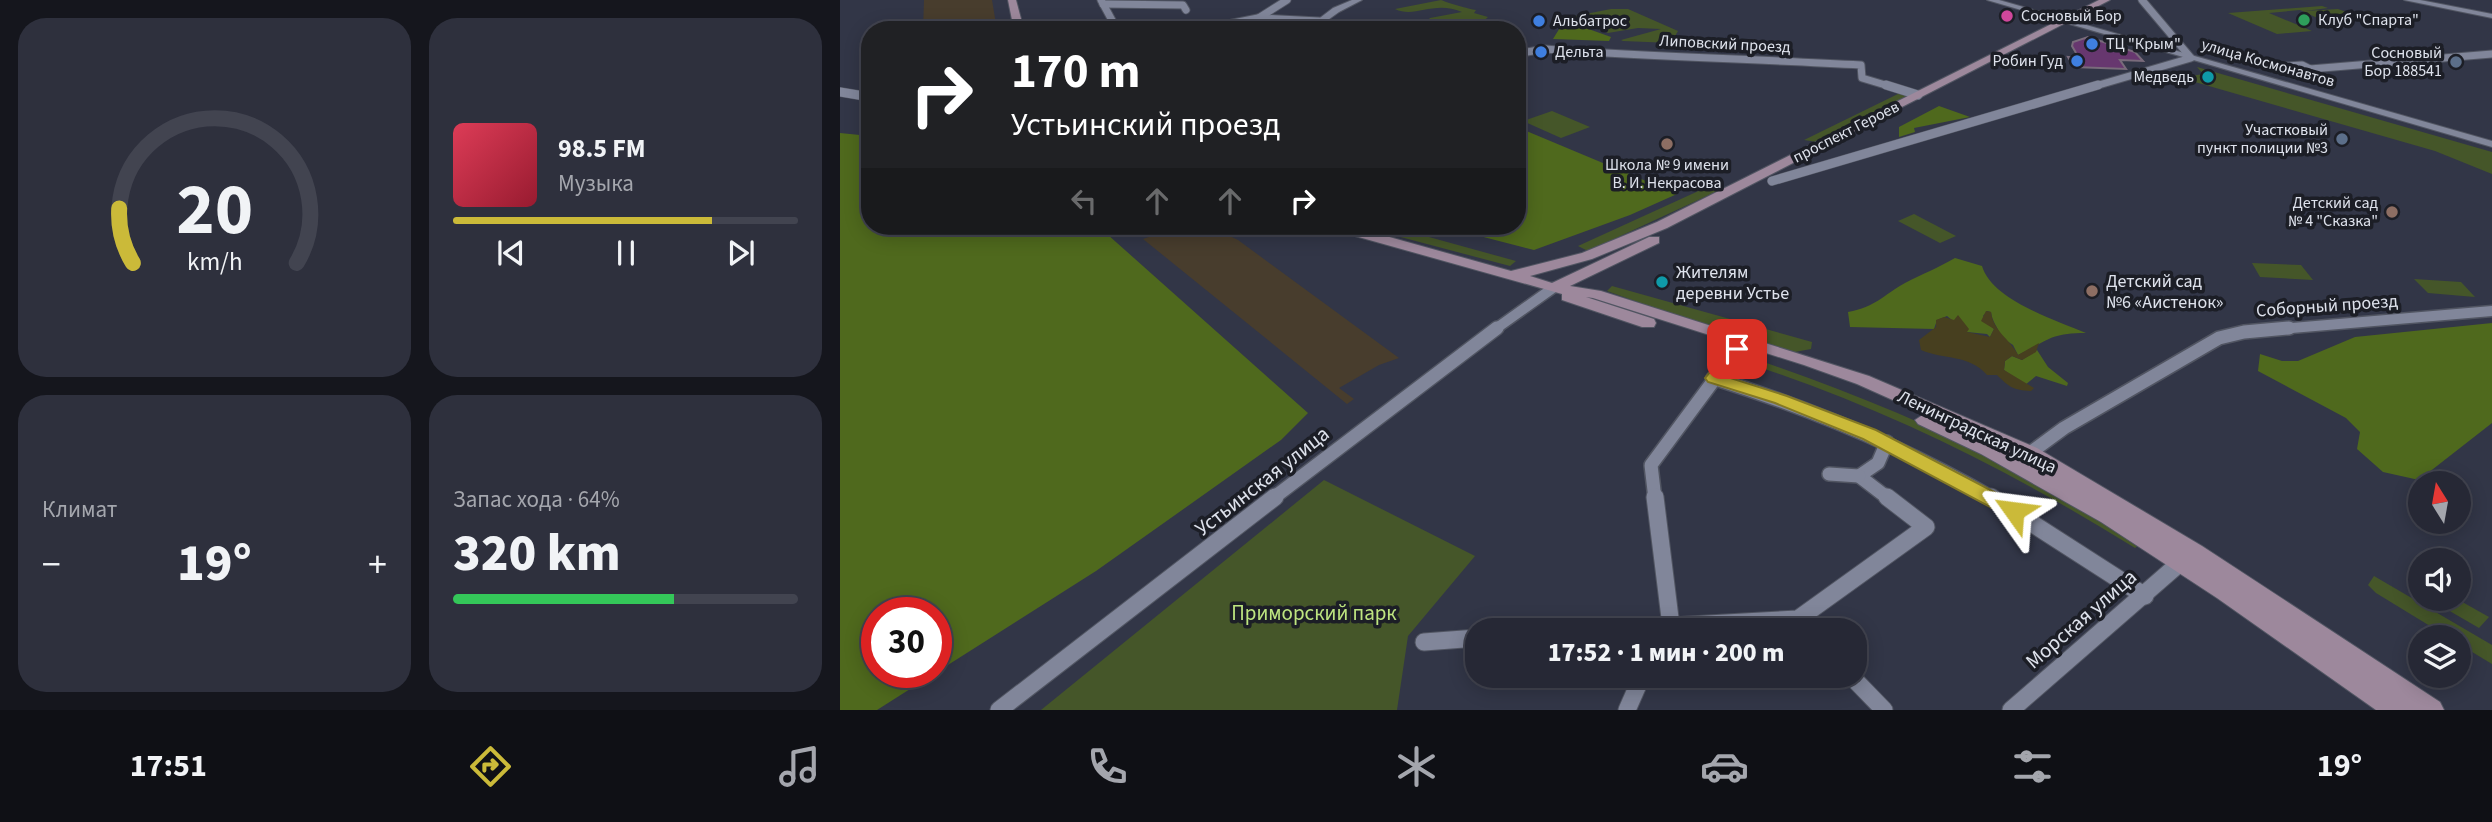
<!DOCTYPE html>
<html lang="ru">
<head>
<meta charset="utf-8">
<style>
	body { margin:0; font-family:"Source Sans 3",sans-serif; background:#2e303d; color:#f1f3f6; height:100vh; display:flex; flex-direction:column; font-size:26px; white-space:nowrap }
	* { box-sizing:border-box; margin:0 }
	p { font-size:23px; color:#a4a6ad }
	.icon { flex:none; width:38px; height:38px; fill:none; stroke:currentColor; stroke-width:2; stroke-linecap:round; stroke-linejoin:round }
	.map { position:relative; flex:1; overflow:hidden }
	.panel { display:flex; flex-direction:column; gap:18px; padding:18px; background:#15161d; width:840px }
	.panel>* { flex:none }
	.banner { position:absolute; left:21px; top:21px; width:665px; height:214px; border-radius:28px; box-shadow:0 4px 18px #0003,0 0 0 2px #424450; background:#202124; color:#fff; overflow:hidden }
	.needle { width:46px; rotate:349deg }
	.fabs { position:absolute; left:1568px; top:471px; display:grid; gap:14px }
	.fabs a { display:grid; place-items:center; width:63px; height:63px; border-radius:50%; background:#262835; box-shadow:0 4px 18px #0003,0 0 0 2px #424450; font-size:35px }
	.speed { position:absolute; left:21px; top:597px; display:flex; gap:14px; font-size:35px; font-weight:700; text-align:center }
	.speed>* { display:grid; place-content:center; width:91px; height:91px; border-radius:50%; background:#262835; box-shadow:0 4px 18px #0003,0 0 0 2px #424450; line-height:1 }
	.speed .limit { border:10px solid #d22; background:#fff; color:#111 }
	.pin { position:absolute; display:grid; place-items:center; width:60px; height:60px; color:#fff; margin:-30px; border-radius:14px; box-shadow:0 4px 10px #0006 }
	.me { position:absolute; width:77px; margin:-38px; rotate:301deg; stroke-linejoin:round; filter:drop-shadow(0 0 5px #0008) }
	.turn { display:flex; align-items:center; gap:24px; height:147px; padding:0 35px; font-size:32px }
	.turn .icon { width:91px; height:91px; stroke-width:2.5 }
	.turn b { display:block; font-size:49px; line-height:60px }
	.lanes { display:flex; align-items:center; height:66px; padding:0 35px; background:#0003; justify-content:center; gap:35px; direction:ltr }
	.lanes .off { opacity:.35 }
	.big { font-size:52px; font-weight:800; line-height:1.1 }
	.panel .card { flex:1; display:flex; flex-direction:column; justify-content:center; gap:10px; min-width:0; padding:0 24px; border-radius:28px; background:#2e303d }
	.panel .dial { align-items:center; gap:0 }
	.dial svg { height:182px; overflow:visible; fill:none; stroke:#424450; stroke-width:7; stroke-linecap:round; text-anchor:middle }
	.dial text { fill:#f1f3f6; stroke:none }
	.song { display:flex; align-items:center; gap:21px }
	.cover { width:84px; height:84px; border-radius:10px; background:linear-gradient(135deg,hsl(350 70% 55%),hsl(350 70% 35%)) }
	.played { height:7px; border-radius:4px; background:linear-gradient(90deg,#cbba39 75%,#424450 75%) }
	.keys { display:flex; justify-content:space-around; direction:ltr }
	.heat { display:flex; justify-content:space-between; align-items:center; font-size:38px; direction:ltr }
	.charge { height:10px; border-radius:5px; background:linear-gradient(90deg,#34c759 64%,#424450 0) }
	.panel .tiles { flex:1; display:grid; gap:18px; grid-template-columns:repeat(2,1fr) }
	.trip { position:absolute; left:625px; top:618px; width:402px; height:70px; border-radius:28px; background:#262835; box-shadow:0 4px 18px #0003,0 0 0 2px #424450; font-weight:800; line-height:70px; text-align:center }
	.menu { display:flex; height:112px; justify-content:space-around; align-items:center; background:#0f1015; color:#a4a6ad }
	.menu .icon { width:49px; height:49px }
	.menu .current { color:#cbba39 }
	.menu b { font-size:32px; color:#f1f3f6 }
	main { display:flex; flex:1; min-height:0 }
	.map>svg:first-child { display:block }
	.industrial { fill:#483d2d }
	.green { fill:#455629 }
	.forest { fill:#4f691d; fill-rule:evenodd }
	.sand { fill:#473f1f }
	.building { fill:#67376f; stroke:#796b7b; stroke-width:2 }
	.lines { fill:none; stroke-linecap:round; stroke-linejoin:round }
	.minor-far4-casing { stroke:#515562; stroke-width:9 }
	.minor-far3-casing { stroke:#515562; stroke-width:10 }
	.minor-far2-casing { stroke:#515562; stroke-width:13 }
	.minor-far1-casing { stroke:#515562; stroke-width:16 }
	.minor-casing { stroke:#515562; stroke-width:19 }
	.tertiary-casing { stroke:#515562; stroke-width:2 }
	.secondary-casing { stroke:#515562; stroke-width:2 }
	.minor-far4 { stroke:#81869a; stroke-width:7 }
	.minor-far3 { stroke:#81869a; stroke-width:9 }
	.minor-far2 { stroke:#81869a; stroke-width:10 }
	.minor-far1 { stroke:#81869a; stroke-width:13 }
	.minor { stroke:#81869a; stroke-width:17 }
	.tertiary { fill:#81869a; fill-rule:evenodd }
	.secondary { fill:#9d889c; fill-rule:evenodd }
	.route { fill:#cbba39; stroke:#847925; stroke-width:2 }
	.hotel-dot { fill:#d1479c; stroke:#1c1e26; stroke-width:2.5 }
	.leisure-dot { fill:#2e9e5b; stroke:#1c1e26; stroke-width:2.5 }
	.shop-dot { fill:#3f7fe0; stroke:#1c1e26; stroke-width:2.5 }
	.service-dot { fill:#5c6f8a; stroke:#1c1e26; stroke-width:2.5 }
	.culture-dot { fill:#0f9aa8; stroke:#1c1e26; stroke-width:2.5 }
	.education-dot { fill:#8d6e63; stroke:#1c1e26; stroke-width:2.5 }
	.labels { text-anchor:middle; dominant-baseline:central; stroke-width:7; stroke-linejoin:round; paint-order:stroke }
	.far-poi-label { font-size:16px; fill:#dee2ec; stroke:#1c1e26; text-anchor:start }
	.far-street-label { font-size:16px; fill:#dee2ec; stroke:#1c1e26 }
	.poi-label { font-size:18px; fill:#dee2ec; stroke:#1c1e26; text-anchor:start }
	.street-label { font-size:18px; fill:#dee2ec; stroke:#1c1e26 }
	.near-street-label { font-size:21px; fill:#dee2ec; stroke:#1c1e26 }
	.near-park-label { font-size:21px; fill:#bee580; stroke:#1c1e26 }
</style>
</head>
<body>
<main>
<section class="panel">
<div class="tiles">
<div class="card dial"><svg viewBox="0 0 100 80">
<path d="M14 69A42 42 0 1 1 86 69"/>
<path d="M14 69A42 42 0 0 1 8 45" stroke="#cbba39"/>
<text x="50" y="56" font-size="32" font-weight="700">20</text>
<text x="50" y="72" font-size="11">km/h</text>
</svg></div>
<div class="card">
<div class="song"><i class="cover"></i><div><b>98.5 FM</b><p>Музыка</p></div></div>
<div class="played"></div>
<div class="keys"><svg class="icon" aria-label="previous" viewBox="0 0 24 24"><path d="M18 5L8 12l10 7zM5 5v14"/></svg><svg class="icon" aria-label="pause" viewBox="0 0 24 24"><path d="M8 5v14M16 5v14"/></svg><svg class="icon" aria-label="next" viewBox="0 0 24 24"><path d="M6 5l10 7-10 7zM19 5v14"/></svg></div>
</div>
<div class="card"><p>Климат</p>
<div class="heat"><a>−</a><b class="big">19°</b><a>+</a></div>
</div>
<div class="card"><p>Запас хода · 64%</p><b class="big">320 km</b><div class="charge"></div></div>
</div>
</section>
<div class="map">
<svg width="1652" height="710" viewBox="0 0 1652 710">
	<rect width="100%" height="100%" fill="#323647"/>
	<g class="industrial">
		<polygon points="84,0 152,0 156,24 113,30 83,30"/>
		<polygon points="341,226 373,228 398,240 559,358 539,365 499,388 514,399 507,404 303,239"/>
	</g>
	<g class="green">
		<path d="M601,0C608,3 629,9 636,10L634,13L648,17L634,30L583,29L580,28L590,18L622,12C593,0 575,19 555,9Z"/>
		<polygon points="1482,6 1488,8 1465,11 1498,9 1526,19 1486,22 1460,10 1429,13 1472,31 1437,34 1388,13"/>
		<polygon points="771,9 788,9 838,31 831,43 783,41 781,40 821,29 798,28 768,33 750,24 743,26 720,19"/>
		<polygon points="1357,67 1652,152 1652,174 1595,151 1341,78 1363,74"/>
		<polygon points="1062,92 1066,97 977,142 964,140"/>
		<polygon points="712,111 750,127 721,138 683,121"/>
		<polygon points="876,183 882,189 748,251 738,246"/>
		<polygon points="1074,214 1116,236 1100,243 1058,221"/>
		<polygon points="519,226 549,226 676,261 670,266"/>
		<polygon points="1412,263 1461,265 1473,280 1420,277"/>
		<polygon points="1574,279 1621,282 1635,297 1588,293"/>
		<polygon points="772,286 972,342 971,349 955,352 857,323 767,291"/>
		<path d="M903,355C995,386 1086,422 1172,467C1216,491 1258,518 1300,544L1295,548C1168,469 1037,404 894,359Z"/>
		<polygon points="484,480 635,556 568,636 557,710 201,710"/>
		<polygon points="1534,576 1652,645 1652,664 1619,644 1619,637 1608,637 1536,593 1528,585"/>
		<polygon points="1589,599 1617,599 1649,617 1639,628"/>
	</g>
	<g class="forest">
		<polygon points="729,22 771,37 769,41 713,39 721,26"/>
		<polygon points="1099,106 1130,117 1074,128 1075,132 1059,137 1059,127"/>
		<polygon points="677,127 837,194 790,215 694,250 601,226 677,226"/>
		<path d="M0,133L30,136V226H258L468,413L441,440L256,571L37,710H0ZM37,612H96V672H37Z"/>
		<path d="M1115,258L1142,266C1152,300 1215,320 1246,333C1209,333 1208,341 1178,355L1173,345L1161,337C1158,327 1152,322 1151,312L1147,311L1143,316L1154,329L1150,337L1147,334L1127,332L1107,316L1097,320L1094,329L1010,327L1008,312C1036,307 1043,295 1065,283C1082,274 1098,268 1115,258Z"/>
		<polygon points="1652,323 1652,423 1579,480 1543,472 1517,449 1520,432 1506,418 1418,371 1420,354 1442,361 1458,361 1515,337"/>
		<polygon points="1197,350 1208,367 1228,383 1227,386 1196,376 1185,385 1164,370 1165,361 1172,356 1182,360"/>
	</g>
	<path class="sand" d="M1146,311L1151,312C1153,331 1170,339 1178,355L1199,343L1196,352L1182,360L1172,356L1165,361L1164,370L1194,388L1191,391C1173,390 1169,387 1157,375H1147C1129,354 1104,360 1081,350L1079,340L1096,327V320L1104,317L1114,320L1118,315L1129,329L1127,332L1150,337L1154,329L1141,321Z"/>
	<polygon class="building" points="1248,37 1295,52 1303,61 1280,60 1286,69 1234,67 1228,57 1239,58 1232,46 1233,42"/>
	<g class="lines">
		<defs>
			<g id="minor-far4">
				<polyline points="263,4 343,5 346,10"/>
				<polyline points="417,19 447,0"/>
				<polyline points="306,27 308,30"/>
				<polyline points="237,30 274,24 261,0"/>
				<polyline points="395,30 378,26 418,18 479,21"/>
				<path d="M677,48L687,52L705,49C811,57 915,59 1021,65L1022,78L1052,87"/>
				<polygon points="1462,65 1470,69 1444,66"/>
				<polyline points="1470,69 1652,54"/>
				<polyline points="1252,87 1351,58 1302,0"/>
			</g>
			<g id="minor-far3">
				<polyline points="1046,85 1078,95"/>
				<polyline points="0,92 30,97"/>
				<polyline points="932,181 1258,85"/>
			</g>
			<g id="minor-far2">
				<polyline points="654,330 713,288"/>
				<polyline points="1428,330 1652,311"/>
			</g>
			<g id="minor-far1">
				<path d="M873,378C972,409 1064,447 1154,499"/>
				<polyline points="1047,442 1038,463 1019,476 1049,499"/>
				<polyline points="1190,453 1224,428 1379,338 1404,332 1449,328"/>
				<polyline points="989,474 1019,476"/>
				<polyline points="432,499 657,328"/>
				<polyline points="815,499 811,465 897,349"/>
			</g>
			<g id="minor">
				<polyline points="815,497 831,626 958,619 1086,527 1047,497"/>
				<polyline points="1151,497 1305,596"/>
				<polyline points="958,619 968,630"/>
				<polyline points="764,630 831,626"/>
				<polyline points="584,642 637,638"/>
				<polyline points="1011,676 1044,710"/>
				<polyline points="159,710 435,497"/>
				<polyline points="787,710 802,676"/>
				<polyline points="1171,710 1341,562"/>
			</g>
			<g id="tertiary">
				<polygon points="512,0 522,0 499,12 474,30 464,30 493,8"/>
				<polygon points="1147,0 1159,0 1652,141 1652,147"/>
				<polygon points="1564,0 1580,0 1652,14 1652,18"/>
			</g>
			<g id="secondary">
				<polygon points="168,0 176,0 184,30 174,30"/>
				<polygon points="1259,0 1270,0 827,228 752,259 690,276 712,283 809,237 819,237 819,243 730,286 761,291 1029,376 1197,448 1362,546 1600,702 1604,710 1536,710 1377,598 1261,522 1141,454 1078,424 1075,420 1084,414 1017,384 964,365 753,298 746,297 814,319 816,323 814,327 802,327 722,300 722,294 490,229 488,226 510,226 671,271 742,253 817,222"/>
			</g>
		</defs>
		<use href="#minor-far4" class="minor-far4-casing"/>
		<use href="#minor-far3" class="minor-far3-casing"/>
		<use href="#minor-far2" class="minor-far2-casing"/>
		<use href="#minor-far1" class="minor-far1-casing"/>
		<use href="#minor" class="minor-casing"/>
		<use href="#tertiary" class="tertiary-casing"/>
		<use href="#secondary" class="secondary-casing"/>
		<use href="#minor-far4" class="minor-far4"/>
		<use href="#minor-far3" class="minor-far3"/>
		<use href="#minor-far2" class="minor-far2"/>
		<use href="#minor-far1" class="minor-far1"/>
		<use href="#minor" class="minor"/>
		<use href="#tertiary" class="tertiary"/>
		<use href="#secondary" class="secondary"/>
	</g>
	<polygon class="route" points="897,344 905,349 884,376 947,396 1036,430 1181,506 1184,511 1181,516 1167,516 1023,439 935,403 868,382 865,378 891,346"/>
	<circle class="hotel-dot" cx="1167" cy="16" r="7"/>
	<circle class="leisure-dot" cx="1464" cy="20" r="7"/>
	<g class="shop-dot">
		<circle cx="699" cy="21" r="7"/>
		<circle cx="1252" cy="44" r="7"/>
		<circle cx="701" cy="52" r="7"/>
		<circle cx="1237" cy="61" r="7"/>
	</g>
	<g class="service-dot">
		<circle cx="1616" cy="62" r="7"/>
		<circle cx="1502" cy="139" r="7"/>
	</g>
	<g class="culture-dot">
		<circle cx="1368" cy="77" r="7"/>
		<circle cx="822" cy="282" r="7"/>
	</g>
	<g class="education-dot">
		<circle cx="827" cy="144" r="7"/>
		<circle cx="1552" cy="212" r="7"/>
		<circle cx="1252" cy="291" r="7"/>
	</g>
	<g class="labels">
		<g class="far-poi-label">
			<text x="1181" y="16">Сосновый Бор</text>
			<text x="1478" y="20">Клуб "Спарта"</text>
			<text x="713" y="21">Альбатрос</text>
			<text x="1266" y="44">ТЦ "Крым"</text>
			<text x="715" y="52">Дельта</text>
			<text x="1602" y="53" text-anchor="end">Сосновый<tspan x="1602" dy="18">Бор 188541</tspan></text>
			<text x="1223" y="61" text-anchor="end">Робин Гуд</text>
			<text x="1354" y="77" text-anchor="end">Медведь</text>
			<text x="1488" y="130" text-anchor="end">Участковый<tspan x="1488" dy="18">пункт полиции №3</tspan></text>
			<text x="827" y="165" text-anchor="middle">Школа № 9 имени<tspan x="827" dy="18">В. И. Некрасова</tspan></text>
			<text x="1538" y="203" text-anchor="end">Детский сад<tspan x="1538" dy="18">№ 4 "Сказка"</tspan></text>
		</g>
		<g class="far-street-label">
			<text transform="translate(885 44) rotate(3)">Липовский проезд</text>
			<text transform="translate(1428 63) rotate(16)">улица Космонавтов</text>
			<text transform="translate(1006 132) rotate(-27)">проспект Героев</text>
		</g>
		<g class="poi-label">
			<text x="836" y="272">Жителям<tspan x="836" dy="21">деревни Устье</tspan></text>
			<text x="1266" y="281">Детский сад<tspan x="1266" dy="21">№6 «Аистенок»</tspan></text>
		</g>
		<g class="street-label">
			<text transform="translate(1487 306) rotate(-4)">Соборный проезд</text>
			<text transform="translate(1137 432) rotate(25)">Ленинградская улица</text>
		</g>
		<g class="near-street-label">
			<text transform="translate(422 481) rotate(-38)">Устьинская улица</text>
			<text transform="translate(1241 619) rotate(-41)">Морская улица</text>
		</g>
		<g class="near-park-label">
			<text x="474" y="613">Приморский парк</text>
		</g>
	</g>
</svg>
<div class="fabs">
<a><svg class="needle" viewBox="-14 -14 28 28"><path d="M0-13l5 13h-10z" fill="#e53935"/><path d="M0 13l5-13h-10z" fill="#a4a6ad"/></svg></a>
<a><svg class="icon" aria-label="sound" viewBox="0 0 24 24"><path d="M4 9h4l5-4v14l-5-4H4zM17 9q2 3 0 6"/></svg></a>
<a><svg class="icon" aria-label="layers" viewBox="0 0 24 24"><path d="M12 4l9 5-9 5-9-5zM3 14l9 5 9-5"/></svg></a>
</div>
<div class="speed"><div class="limit">30</div></div>
<div class="pin" style="left:897px;top:349px;background:#d93025"><svg class="icon" aria-label="arrive" viewBox="0 0 24 24"><path d="M6 21V4h12l-3 4 3 4H6"/></svg></div>
<svg class="me" style="left:1174px;top:511px" viewBox="-20 -20 40 40"><path d="M0-17L14 15 0 8-14 15z" fill="#cbba39" stroke="#fff" stroke-width="4"/></svg>
<div class="trip">17:52 · 1 мин · 200 m</div>
<div class="banner">
<div class="turn"><svg class="icon" aria-label="right" viewBox="0 0 24 24"><path d="M7 20v-9h11M14 6l5 5-5 5"/></svg><div><b>170 m</b>Устьинский проезд</div></div>
<div class="lanes"><svg class="icon off" aria-label="left" viewBox="0 0 24 24"><path d="M17 20v-9H6M10 6l-5 5 5 5"/></svg><svg class="icon off" aria-label="ahead" viewBox="0 0 24 24"><path d="M12 20V5M6 11l6-6 6 6"/></svg><svg class="icon off" aria-label="ahead" viewBox="0 0 24 24"><path d="M12 20V5M6 11l6-6 6 6"/></svg><svg class="icon" aria-label="right" viewBox="0 0 24 24"><path d="M7 20v-9h11M14 6l5 5-5 5"/></svg></div>
</div>
</div>
</main>
<nav class="menu">
<b>17:51</b>
<svg class="icon current" aria-label="directions" viewBox="0 0 24 24"><path d="M12 3l9 9-9 9-9-9zM9 14v-3h6M13 9l2 2-2 2"/></svg>
<svg class="icon" aria-label="music" viewBox="0 0 24 24"><path d="M9 18V5l10-2v13"/><circle cx="6" cy="18" r="3"/><circle cx="16" cy="16" r="3"/></svg>
<svg class="icon" aria-label="phone" viewBox="0 0 24 24"><path d="M5 4h4l2 5-3 2q2 4 5 5l2-3 5 2v4C11 20 4 13 5 4z"/></svg>
<svg class="icon" aria-label="climate" viewBox="0 0 24 24"><path d="M12 3v18M4 7l16 10M4 17L20 7"/></svg>
<svg class="icon" aria-label="car" viewBox="0 0 24 24"><path d="M5 17H2v-5l4-1 3-4h7l3 4 3 1v5h-3M9 17h6M6 11h13"/><circle cx="7" cy="17" r="2"/><circle cx="17" cy="17" r="2"/></svg>
<svg class="icon" aria-label="filters" viewBox="0 0 24 24"><path d="M4 7h16M4 17h16"/><circle cx="9" cy="7" r="2"/><circle cx="15" cy="17" r="2"/></svg>
<b>19°</b>
</nav>
</body>
</html>
